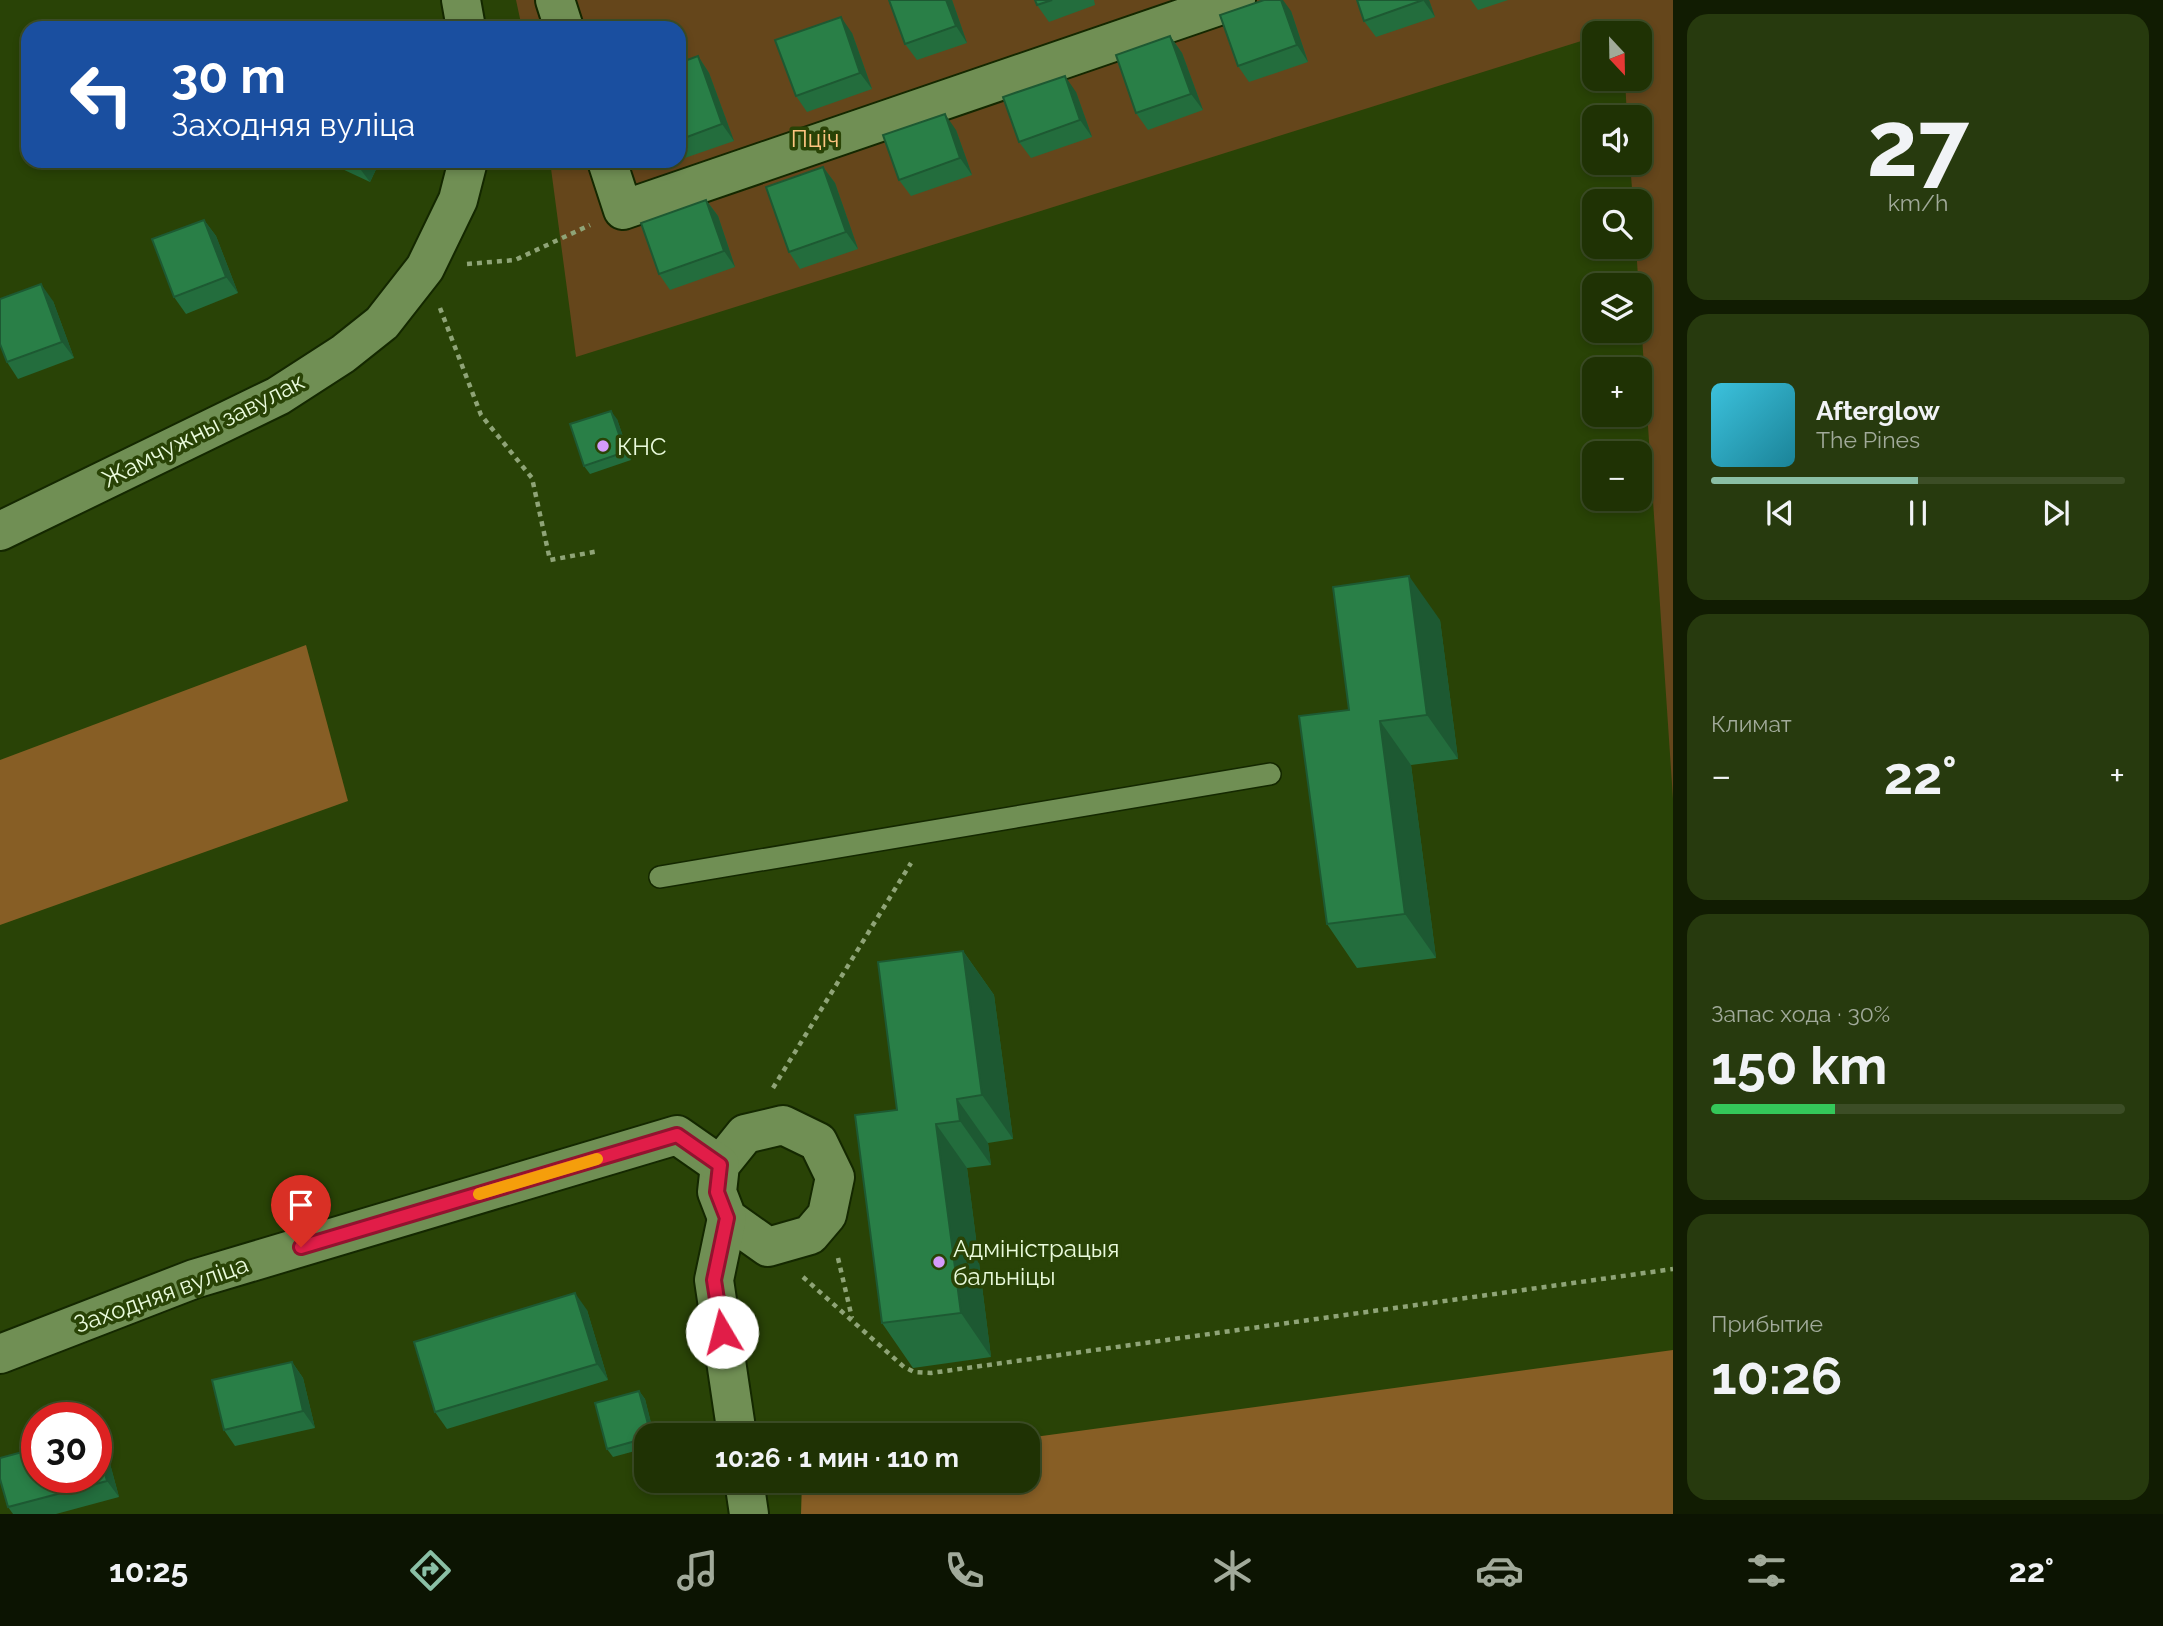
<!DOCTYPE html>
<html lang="ru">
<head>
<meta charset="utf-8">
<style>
	body { margin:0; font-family:Raleway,sans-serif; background:#273a0e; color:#f1f3f6; height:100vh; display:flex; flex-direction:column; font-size:26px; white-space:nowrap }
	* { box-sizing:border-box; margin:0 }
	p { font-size:23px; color:#a1aa9a }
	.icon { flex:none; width:38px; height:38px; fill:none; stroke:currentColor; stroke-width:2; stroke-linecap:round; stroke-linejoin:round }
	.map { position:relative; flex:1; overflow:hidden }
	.details { display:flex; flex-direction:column; gap:14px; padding:14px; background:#111c02; width:490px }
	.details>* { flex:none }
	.banner { position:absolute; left:21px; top:21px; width:665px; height:147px; border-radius:21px; box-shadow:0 4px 10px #0003,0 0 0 2px #3c4d26; background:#1a4fa0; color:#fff; overflow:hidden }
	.needle { width:46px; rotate:158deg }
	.buttons { position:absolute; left:1582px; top:21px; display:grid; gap:14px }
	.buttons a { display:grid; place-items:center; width:70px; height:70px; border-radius:14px; background:#1f3204; box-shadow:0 4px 10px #0003,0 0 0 2px #3c4d26; font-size:35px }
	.speed { position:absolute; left:21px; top:1402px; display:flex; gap:14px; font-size:35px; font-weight:700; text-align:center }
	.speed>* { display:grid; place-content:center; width:91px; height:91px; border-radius:50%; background:#1f3204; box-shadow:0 4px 10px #0003,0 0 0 2px #3c4d26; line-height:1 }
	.speed .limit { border:10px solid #d22; background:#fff; color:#111 }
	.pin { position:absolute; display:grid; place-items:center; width:60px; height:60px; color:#fff; margin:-72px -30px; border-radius:50% 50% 50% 0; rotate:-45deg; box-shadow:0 0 7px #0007 }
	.pin .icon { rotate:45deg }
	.me { position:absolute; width:77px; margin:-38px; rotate:352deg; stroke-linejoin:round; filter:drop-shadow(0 0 5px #0008) }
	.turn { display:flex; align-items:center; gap:24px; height:147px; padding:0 35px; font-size:32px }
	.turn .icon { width:91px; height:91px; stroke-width:2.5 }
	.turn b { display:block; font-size:49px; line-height:60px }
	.big { font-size:52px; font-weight:700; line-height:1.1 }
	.details .card { flex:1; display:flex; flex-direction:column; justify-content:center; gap:10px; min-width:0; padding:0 24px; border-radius:21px; background:#273a0e }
	.details .dial { align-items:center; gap:0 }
	.dial b { font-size:91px; line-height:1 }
	.song { display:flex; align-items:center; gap:21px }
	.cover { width:84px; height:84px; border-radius:10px; background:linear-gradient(135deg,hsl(190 70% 55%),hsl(190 70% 35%)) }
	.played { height:7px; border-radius:4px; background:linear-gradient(90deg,#8abfa5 50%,#3c4d26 50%) }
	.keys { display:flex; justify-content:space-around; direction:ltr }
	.heat { display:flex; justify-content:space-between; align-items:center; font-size:38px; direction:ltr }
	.charge { height:10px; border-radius:5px; background:linear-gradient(90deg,#34c759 30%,#3c4d26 0) }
	.trip { position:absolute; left:634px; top:1423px; width:406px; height:70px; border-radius:21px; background:#1f3204; box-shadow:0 4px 10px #0003,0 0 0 2px #3c4d26; font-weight:700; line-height:70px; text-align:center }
	.tabs { display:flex; height:112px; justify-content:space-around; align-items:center; background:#0c1402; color:#a1aa9a }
	.tabs .icon { width:49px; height:49px }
	.tabs .selected { color:#8abfa5 }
	.tabs b { font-size:32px; color:#f1f3f6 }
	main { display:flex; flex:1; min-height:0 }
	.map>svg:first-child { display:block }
	.green { fill:#65461b }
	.forest { fill:#875e25 }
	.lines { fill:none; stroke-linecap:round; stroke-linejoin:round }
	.lane-casing { stroke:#142800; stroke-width:24 }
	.street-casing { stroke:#142800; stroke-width:42 }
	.path { stroke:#8fa477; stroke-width:4.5; stroke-dasharray:5 5; stroke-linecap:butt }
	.lane { stroke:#708f54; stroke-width:21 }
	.street { stroke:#708f54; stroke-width:38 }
	.wall { fill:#236d3d }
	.shaded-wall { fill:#1d5932 }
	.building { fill:#297f47; stroke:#1d5932; stroke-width:2 }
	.route-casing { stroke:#92132f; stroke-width:18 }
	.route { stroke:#e11d48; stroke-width:12 }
	.slow { stroke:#f59e0b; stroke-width:12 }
	.poi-dot { fill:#d59bfb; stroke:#294306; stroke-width:2.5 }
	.labels { text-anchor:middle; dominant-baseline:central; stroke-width:7; stroke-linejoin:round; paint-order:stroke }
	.park-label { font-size:24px; fill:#fec580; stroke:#294306 }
	.street-label { font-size:24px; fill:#eafbdc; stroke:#294306 }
	.poi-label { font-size:24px; fill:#eafbdc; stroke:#294306; text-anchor:start }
</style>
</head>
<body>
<main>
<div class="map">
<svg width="1673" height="1514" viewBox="0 0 1673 1514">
	<rect width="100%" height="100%" fill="#294306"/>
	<polygon class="green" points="516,0 1673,0 1673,799 1636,247 1640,247 1640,201 1633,201 1630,163 1640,163 1640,117 1627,117 1625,79 1640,79 1640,33 1622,33 1621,28 1605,33 1594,33 1594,37 576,357 550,161 679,161 679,28 522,28"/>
	<g class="forest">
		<polygon points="306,645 348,801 0,925 0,760"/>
		<polygon points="1673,1350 1673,1514 801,1514 802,1481 1027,1480 1027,1438"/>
	</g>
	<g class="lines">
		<defs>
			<polyline id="lane" points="660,877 1270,774"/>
			<g id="street">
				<polyline points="461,0 466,28"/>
				<polyline points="555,0 564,28"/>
				<polyline points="607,161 623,210 1236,0"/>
				<polyline points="0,531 278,396 343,354 382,323 425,268 458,200 468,161"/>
				<polygon points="783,1125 818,1142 835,1177 827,1215 810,1235 768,1247 727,1218 717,1192 720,1165 745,1134"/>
				<polyline points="727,1218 714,1280 737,1435"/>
				<polyline points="0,1354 194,1279 677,1135 720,1165"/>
				<polyline points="744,1480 749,1514"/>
			</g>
		</defs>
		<use href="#lane" class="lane-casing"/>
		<use href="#street" class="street-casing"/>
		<g class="path">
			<polyline points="467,264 515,260 590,225"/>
			<polyline points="440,308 481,415 532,478 550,560 599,551"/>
			<polyline points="773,1088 911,863"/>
			<polyline points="838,1258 852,1318"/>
			<polyline points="803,1277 904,1367 914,1372 931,1373 1673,1269"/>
		</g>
		<use href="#lane" class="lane"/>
		<use href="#street" class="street"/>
	</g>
	<g class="wall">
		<polygon points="952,0 967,43 917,60 905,44"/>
		<polygon points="1035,0 1094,0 1095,5 1049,22 1037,5"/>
		<polygon points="1357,0 1429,0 1435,17 1376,37 1364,21"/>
		<polygon points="1471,0 1508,0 1478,10"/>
		<polygon points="1291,11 1308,62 1249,82 1238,66"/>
		<polygon points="852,33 872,89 807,112 796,96"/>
		<polygon points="1170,36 1182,53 1203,110 1148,130 1136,113"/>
		<polygon points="698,56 709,73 734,141 679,160 679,63"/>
		<polygon points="1076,92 1092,137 1031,158 1019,142"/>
		<polygon points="956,130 972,175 911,196 899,180"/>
		<polygon points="325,161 380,161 370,182"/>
		<polygon points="823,167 835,183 858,249 800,269 789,252"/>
		<polygon points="706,200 718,216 735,267 670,290 659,274"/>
		<polygon points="204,220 216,236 238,293 186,314 174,297"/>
		<polygon points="53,301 74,358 18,379 7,362"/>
		<polygon points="617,419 631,460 590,474 584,466"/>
		<polygon points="1440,620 1458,759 1411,765 1436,958 1357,968 1327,924 1349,710"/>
		<polygon points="963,951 994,995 1013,1139 988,1143 991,1165 967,1168 991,1357 913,1368 882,1323 897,1110"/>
		<polygon points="587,1310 608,1380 447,1429 435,1412"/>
		<polygon points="292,1362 303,1378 315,1428 235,1446 224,1430"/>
		<polygon points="639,1391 645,1399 654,1435 646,1435 646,1448 613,1457 607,1449"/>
		<polygon points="106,1449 119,1497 56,1514 13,1514 8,1507"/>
	</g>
	<g class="shaded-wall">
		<polygon points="946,0 952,0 967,43 956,26"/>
		<polygon points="1281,0 1283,0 1291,11 1308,62 1297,45"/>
		<polygon points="1423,0 1429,0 1435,17"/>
		<polygon points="841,17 852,33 872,89 860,73"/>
		<polygon points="1170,36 1182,53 1203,110 1191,94"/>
		<polygon points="698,56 709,73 734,141 722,124"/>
		<polygon points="1065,76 1076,92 1092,137 1080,120"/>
		<polygon points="945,114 956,130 972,175 960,158"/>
		<polygon points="361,161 380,161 370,182 358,166"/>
		<polygon points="823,167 835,183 858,249 846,232"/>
		<polygon points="706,200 718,216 735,267 724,251"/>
		<polygon points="204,220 216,236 238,293 226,277"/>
		<polygon points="41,284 53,301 74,358 62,342"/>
		<polygon points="611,411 617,419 631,460 625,452"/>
		<polygon points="1409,576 1440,620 1458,759 1427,715"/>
		<polygon points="1380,721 1411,765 1436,958 1405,914"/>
		<polygon points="963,951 994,995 1013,1139 982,1095"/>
		<polygon points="957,1099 988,1143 991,1165 960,1121"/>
		<polygon points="936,1124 967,1168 991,1357 961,1313"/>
		<polygon points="575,1293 587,1310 608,1380 597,1364"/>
		<polygon points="292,1362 303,1378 315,1428 303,1411"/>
		<polygon points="639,1391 645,1399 654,1435 651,1435"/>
		<polygon points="96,1436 106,1449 119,1497 107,1481 96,1440"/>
	</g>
	<g class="building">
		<polygon points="889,0 946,0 956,26 905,44"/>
		<polygon points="1035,0 1052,0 1037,5"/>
		<polygon points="1264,0 1281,0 1297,45 1238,66 1220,15"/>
		<polygon points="1357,0 1423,0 1364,21"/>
		<polygon points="841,17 860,73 796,96 775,40"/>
		<polygon points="1170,36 1191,94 1136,113 1116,55"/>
		<polygon points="698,56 722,124 679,140 679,63"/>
		<polygon points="1065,76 1080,120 1019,142 1003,97"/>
		<polygon points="945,114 960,158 899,180 883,135"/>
		<polygon points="348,161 361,161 358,166"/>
		<polygon points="823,167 846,232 789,252 766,187"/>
		<polygon points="706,200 724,251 659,274 641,223"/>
		<polygon points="204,220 226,277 174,297 152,239"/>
		<polygon points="41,284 62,342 7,362 0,344 0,299"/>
		<polygon points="611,411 625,452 584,466 570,424"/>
		<polygon points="1409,576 1427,715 1380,721 1405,914 1327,924 1299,716 1349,710 1333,587"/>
		<polygon points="963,951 982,1095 957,1099 960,1121 936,1124 961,1313 882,1323 855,1115 897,1110 878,962"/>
		<polygon points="575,1293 597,1364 435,1412 414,1342"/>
		<polygon points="292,1362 303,1411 224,1430 212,1380"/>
		<polygon points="639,1391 651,1435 646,1435 646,1438 607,1449 595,1403"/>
		<polygon points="96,1440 107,1481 8,1507 0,1479 0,1458 37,1448 37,1477 96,1477"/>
	</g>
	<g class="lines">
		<defs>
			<polyline id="route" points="301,1247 677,1135 720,1165 717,1192 727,1218 714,1280 722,1332"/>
		</defs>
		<use href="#route" class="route-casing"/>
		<use href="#route" class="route"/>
		<polyline class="slow" points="479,1194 597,1159"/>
	</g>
	<g class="poi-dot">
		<circle cx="603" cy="446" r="7"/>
		<circle cx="939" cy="1262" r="7"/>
	</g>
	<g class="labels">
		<g class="park-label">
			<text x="815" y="138">Пціч</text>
		</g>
		<g class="street-label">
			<text transform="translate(203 430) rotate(-27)">Жамчужны завулак</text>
			<text transform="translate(161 1294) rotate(-20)">Заходняя вуліца</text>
		</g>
		<g class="poi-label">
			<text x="617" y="446">КНС</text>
			<text x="953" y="1248">Адміністрацыя<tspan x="953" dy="28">бальніцы</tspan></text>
		</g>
	</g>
</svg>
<div class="buttons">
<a><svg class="needle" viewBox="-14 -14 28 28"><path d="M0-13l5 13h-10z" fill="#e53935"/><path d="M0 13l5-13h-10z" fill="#a1aa9a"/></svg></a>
<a><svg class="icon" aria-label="sound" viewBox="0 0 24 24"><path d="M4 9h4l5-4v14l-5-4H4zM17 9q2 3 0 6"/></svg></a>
<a><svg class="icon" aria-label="search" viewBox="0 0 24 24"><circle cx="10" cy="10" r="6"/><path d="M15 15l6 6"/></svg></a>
<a><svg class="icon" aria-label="layers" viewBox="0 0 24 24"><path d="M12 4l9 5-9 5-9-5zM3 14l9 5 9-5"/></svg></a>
<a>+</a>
<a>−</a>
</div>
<div class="speed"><div class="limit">30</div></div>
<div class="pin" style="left:301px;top:1247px;background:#d93025"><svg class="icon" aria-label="arrive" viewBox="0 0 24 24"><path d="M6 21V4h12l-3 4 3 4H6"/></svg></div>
<svg class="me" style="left:722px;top:1332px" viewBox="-20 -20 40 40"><circle r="19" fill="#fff"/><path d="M0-13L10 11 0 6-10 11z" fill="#e11d48"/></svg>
<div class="trip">10:26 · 1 мин · 110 m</div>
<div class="banner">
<div class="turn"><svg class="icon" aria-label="left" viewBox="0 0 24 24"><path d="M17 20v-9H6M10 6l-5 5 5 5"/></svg><div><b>30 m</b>Заходняя вуліца</div></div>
</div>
</div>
<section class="details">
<div class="card dial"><b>27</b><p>km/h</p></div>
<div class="card">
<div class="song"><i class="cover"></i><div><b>Afterglow</b><p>The Pines</p></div></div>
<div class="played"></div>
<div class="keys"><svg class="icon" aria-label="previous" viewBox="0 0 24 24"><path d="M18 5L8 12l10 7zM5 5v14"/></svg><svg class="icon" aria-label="pause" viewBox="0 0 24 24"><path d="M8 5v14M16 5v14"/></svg><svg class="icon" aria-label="next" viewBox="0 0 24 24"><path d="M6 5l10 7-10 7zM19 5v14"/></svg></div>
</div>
<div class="card"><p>Климат</p>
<div class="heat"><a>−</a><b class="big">22°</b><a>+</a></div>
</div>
<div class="card"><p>Запас хода · 30%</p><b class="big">150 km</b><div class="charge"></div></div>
<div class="card"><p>Прибытие</p><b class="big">10:26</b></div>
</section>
</main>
<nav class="tabs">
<b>10:25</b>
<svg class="icon selected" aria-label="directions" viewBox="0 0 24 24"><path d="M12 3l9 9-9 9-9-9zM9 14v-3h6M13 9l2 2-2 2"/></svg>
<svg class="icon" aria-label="music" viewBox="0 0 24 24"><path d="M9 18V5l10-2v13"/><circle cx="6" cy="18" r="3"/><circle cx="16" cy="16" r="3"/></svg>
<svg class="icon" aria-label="phone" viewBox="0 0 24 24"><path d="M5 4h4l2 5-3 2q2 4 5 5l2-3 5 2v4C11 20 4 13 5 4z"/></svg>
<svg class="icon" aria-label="climate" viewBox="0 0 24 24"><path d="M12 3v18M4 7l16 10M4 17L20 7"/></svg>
<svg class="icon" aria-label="car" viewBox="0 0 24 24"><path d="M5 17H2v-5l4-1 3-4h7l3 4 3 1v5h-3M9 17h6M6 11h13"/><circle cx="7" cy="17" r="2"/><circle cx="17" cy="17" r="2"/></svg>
<svg class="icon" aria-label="filters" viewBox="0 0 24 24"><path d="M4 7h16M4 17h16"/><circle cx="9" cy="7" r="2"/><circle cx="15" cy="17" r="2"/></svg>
<b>22°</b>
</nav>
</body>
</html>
